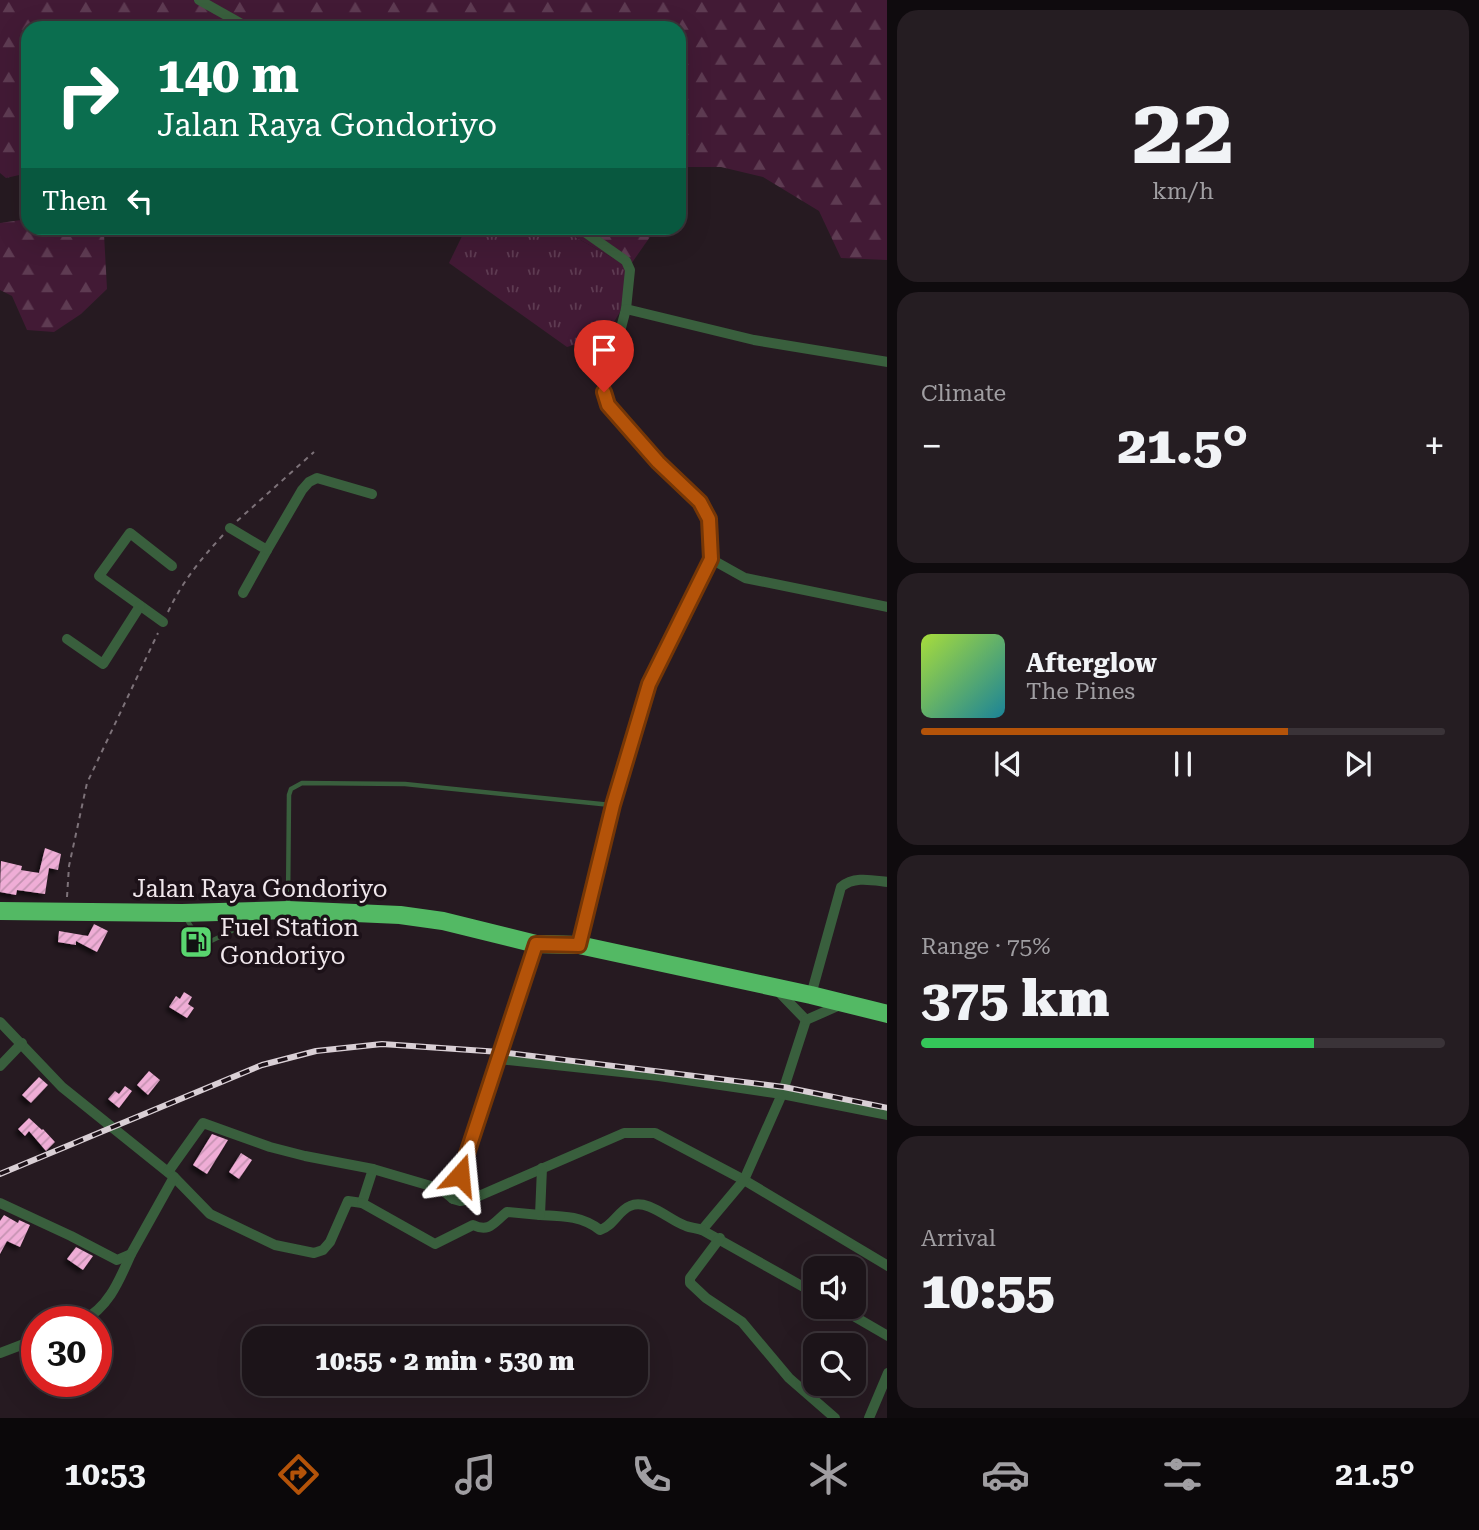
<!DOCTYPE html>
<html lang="en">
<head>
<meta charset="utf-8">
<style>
	body { margin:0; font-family:"Roboto Serif",serif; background:#251d22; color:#f1f3f6; height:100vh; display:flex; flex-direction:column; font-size:26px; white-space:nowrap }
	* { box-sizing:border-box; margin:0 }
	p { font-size:23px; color:#a09ea2 }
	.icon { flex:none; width:38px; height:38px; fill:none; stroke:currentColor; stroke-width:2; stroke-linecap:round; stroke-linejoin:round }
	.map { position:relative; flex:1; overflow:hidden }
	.sheet { display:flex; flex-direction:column; gap:10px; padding:10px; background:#0f0b0e; width:592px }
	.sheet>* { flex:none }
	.guide { position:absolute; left:21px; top:21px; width:665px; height:214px; border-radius:21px; box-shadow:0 7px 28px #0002,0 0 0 2px #3a3338; background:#0b6e4f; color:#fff; overflow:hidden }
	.tools { position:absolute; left:803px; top:1256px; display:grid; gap:14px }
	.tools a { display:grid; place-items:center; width:63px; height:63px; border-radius:14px; background:#1c1419; box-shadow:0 7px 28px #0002,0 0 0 2px #3a3338; font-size:35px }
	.speed { position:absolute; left:21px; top:1306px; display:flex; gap:14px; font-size:35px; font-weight:700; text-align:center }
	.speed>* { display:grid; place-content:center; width:91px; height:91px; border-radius:50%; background:#1c1419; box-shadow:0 7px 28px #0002,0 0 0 2px #3a3338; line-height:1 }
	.speed .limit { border:10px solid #d22; background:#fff; color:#111 }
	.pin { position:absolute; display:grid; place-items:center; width:60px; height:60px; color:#fff; margin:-72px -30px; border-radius:50% 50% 50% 0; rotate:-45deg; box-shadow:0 0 7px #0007 }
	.pin .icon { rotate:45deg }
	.me { position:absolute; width:77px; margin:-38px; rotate:18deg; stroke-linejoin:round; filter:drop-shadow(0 0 5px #0008) }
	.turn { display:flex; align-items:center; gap:24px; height:147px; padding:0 21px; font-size:32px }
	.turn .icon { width:91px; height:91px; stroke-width:2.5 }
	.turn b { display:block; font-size:49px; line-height:60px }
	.then { display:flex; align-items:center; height:66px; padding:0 21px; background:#0003; gap:14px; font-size:26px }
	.big { font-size:52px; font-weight:800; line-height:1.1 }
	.sheet .widget { flex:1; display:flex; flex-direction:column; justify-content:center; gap:10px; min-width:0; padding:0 24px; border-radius:21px; background:#251d22 }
	.sheet .dial { align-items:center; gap:0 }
	.dial b { font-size:91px; line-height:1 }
	.song { display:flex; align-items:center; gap:21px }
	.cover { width:84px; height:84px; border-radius:10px; background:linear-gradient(135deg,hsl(80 70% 55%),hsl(190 70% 35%)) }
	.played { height:7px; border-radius:4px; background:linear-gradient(90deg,#b45309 70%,#3a3338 70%) }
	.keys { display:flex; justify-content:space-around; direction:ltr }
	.heat { display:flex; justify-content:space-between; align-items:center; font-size:38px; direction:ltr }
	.charge { height:10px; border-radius:5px; background:linear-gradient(90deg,#34c759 75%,#3a3338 0) }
	.trip { position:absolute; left:242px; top:1326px; width:406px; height:70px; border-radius:21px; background:#1c1419; box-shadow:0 7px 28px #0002,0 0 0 2px #3a3338; font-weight:800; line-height:70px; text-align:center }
	.menu { display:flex; height:112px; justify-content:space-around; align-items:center; background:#0b080a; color:#a09ea2 }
	.menu .icon { width:49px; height:49px }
	.menu .on { color:#b45309 }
	.menu b { font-size:32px; color:#f1f3f6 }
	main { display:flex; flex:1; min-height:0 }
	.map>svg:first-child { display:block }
	.grass { fill:url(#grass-tufts) }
	.forest { fill:url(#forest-firs) }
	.building { fill:url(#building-hatch); filter:url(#shadow) }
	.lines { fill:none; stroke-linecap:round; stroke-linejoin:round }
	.path { stroke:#7d7279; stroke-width:2; stroke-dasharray:5 5; stroke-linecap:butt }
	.lane { stroke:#395f3d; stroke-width:4.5 }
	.street { stroke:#395f3d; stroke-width:10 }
	.highway { stroke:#53b964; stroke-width:18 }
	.rail-casing { stroke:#d9cfd5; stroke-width:6 }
	.rail { stroke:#1c1118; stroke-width:3.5; stroke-dasharray:10; stroke-linecap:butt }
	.route-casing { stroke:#753606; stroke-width:18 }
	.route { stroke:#b45309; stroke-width:12 }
	.labels { text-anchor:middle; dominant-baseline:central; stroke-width:7; stroke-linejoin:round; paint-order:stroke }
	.street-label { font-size:24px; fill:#f0e7ec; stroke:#1c1118 }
	.poi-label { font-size:24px; fill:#f0e7ec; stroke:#1c1118; text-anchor:start }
</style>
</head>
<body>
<main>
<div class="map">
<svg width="888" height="1418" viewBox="0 0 888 1418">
	<defs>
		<pattern id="grass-tufts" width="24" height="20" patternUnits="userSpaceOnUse" patternTransform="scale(1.75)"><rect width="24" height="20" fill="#421a35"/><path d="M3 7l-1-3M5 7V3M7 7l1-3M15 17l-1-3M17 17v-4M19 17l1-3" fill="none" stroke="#5e3b52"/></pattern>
		<pattern id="forest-firs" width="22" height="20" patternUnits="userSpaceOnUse" patternTransform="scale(1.75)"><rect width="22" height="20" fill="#421a35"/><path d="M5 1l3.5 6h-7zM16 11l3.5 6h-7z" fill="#5e3b52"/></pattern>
		<pattern id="building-hatch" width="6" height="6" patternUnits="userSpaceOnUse" patternTransform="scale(1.75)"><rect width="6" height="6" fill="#efadd6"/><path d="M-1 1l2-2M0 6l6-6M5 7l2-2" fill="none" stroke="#c593b2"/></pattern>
		<filter id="shadow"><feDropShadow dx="-3.5" dy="3.5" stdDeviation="2" flood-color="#0009"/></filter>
	</defs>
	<rect width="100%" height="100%" fill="#261a21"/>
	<polygon class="grass" points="466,228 559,228 629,267 620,312 606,335 567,347 449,263"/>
	<g class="forest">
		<polygon points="0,0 887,0 887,260 841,258 819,211 763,177 721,167 679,167 679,28 28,28 28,173 6,178 0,173"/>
		<polygon points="28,219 28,228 106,228 104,234 107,289 81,314 54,332 27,330 12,296 0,290 0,223"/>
		<polygon points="559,228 654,228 652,234 629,267"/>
	</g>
	<g class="building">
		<polygon points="45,848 61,854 58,870 49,868 45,894 17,890 16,895 0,892 1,861 22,866 21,870 39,873"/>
		<polygon points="94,924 108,931 97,952 76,941 76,945 58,942 59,931 88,936"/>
		<polygon points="184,992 192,997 188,1004 194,1008 187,1018 169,1007 176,996 180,999"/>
		<polygon points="149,1071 160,1080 148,1095 137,1085"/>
		<polygon points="39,1077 48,1085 31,1103 22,1095"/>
		<polygon points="125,1086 132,1091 119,1108 108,1099 115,1091 119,1094"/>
		<polygon points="29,1118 42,1130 43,1129 55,1142 46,1151 29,1131 25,1136 18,1129"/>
		<polygon points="212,1134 228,1140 207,1174 193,1165"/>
		<polygon points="241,1153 252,1160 239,1179 229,1172"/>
		<polygon points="4,1215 18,1223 19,1220 30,1225 20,1247 7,1241 0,1254 0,1221"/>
		<polygon points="76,1247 93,1256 83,1270 67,1259"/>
	</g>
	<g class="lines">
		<g class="path">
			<polyline points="237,521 314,452"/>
			<path d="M168,612C182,582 200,560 223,535"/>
			<polyline points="67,897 69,866 87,783 158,633"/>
		</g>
		<g class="lane">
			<polyline points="288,905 289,795 291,789 302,783 405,784 611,805"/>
			<path d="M185,916C191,928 198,937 211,941L234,930L241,916"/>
		</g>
		<g class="street">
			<polyline points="199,0 249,28"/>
			<polyline points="579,228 626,261 630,270 626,309 604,392 608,405 658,462 700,502 709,519 711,559 677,623 649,684 613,805 579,945"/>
			<polyline points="626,309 754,340 888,362"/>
			<polyline points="230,528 267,550 243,593"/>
			<polyline points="267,550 302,490 309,482 317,478 372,494"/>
			<polyline points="711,559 745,578 888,607"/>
			<polyline points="163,622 99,576 130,533 172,566"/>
			<polyline points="67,639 103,664 140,606"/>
			<polyline points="536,944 453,1199 460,1201 472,1199 624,1133 655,1133 744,1180 888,1266"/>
			<polyline points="777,990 806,1020"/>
			<path d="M811,995L841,887C854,876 871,880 888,882"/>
			<polyline points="806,1020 782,1094 744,1180 702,1230 816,1294"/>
			<polyline points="806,1020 840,1005"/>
			<polyline points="0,1022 62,1087 174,1177 210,1214 275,1245 314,1253 323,1250 330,1242 348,1201 362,1203 373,1169"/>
			<polyline points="498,1059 659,1076 782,1094 888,1115"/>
			<polyline points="0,1066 22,1043"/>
			<path d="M542,1168L540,1215C563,1216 582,1216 600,1230C613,1226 618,1211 630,1206C648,1198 670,1221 686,1226C691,1228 697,1228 702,1230"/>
			<polyline points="168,1172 203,1123 270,1147 305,1156 373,1169 441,1189 453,1199"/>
			<polyline points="0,1203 71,1236 117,1260 131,1254 174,1177"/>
			<path d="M362,1203L435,1244L473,1225C490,1233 494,1222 507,1212L540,1215"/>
			<polyline points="720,1238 690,1278 690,1283 706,1298 742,1322 789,1378 835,1418"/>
			<polyline points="838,1307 888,1336"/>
			<path d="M82,1321C109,1307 119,1281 131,1254"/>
			<polyline points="0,1353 37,1339"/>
			<polyline points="869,1418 888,1373"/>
		</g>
		<polyline class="highway" points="0,911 182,913 288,910 400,915 443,921 536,944 579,945 811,995 888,1014"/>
		<defs>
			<polyline id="rail" points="0,1174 262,1065 316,1051 382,1044 500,1052 784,1087 888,1108"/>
		</defs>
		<use href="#rail" class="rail-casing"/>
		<use href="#rail" class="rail"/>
	</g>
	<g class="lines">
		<defs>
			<polyline id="route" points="460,1175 536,944 579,945 613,805 649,684 711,559 709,519 700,502 658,462 608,405 604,392"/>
		</defs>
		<use href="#route" class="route-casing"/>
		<use href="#route" class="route"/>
	</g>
	<defs>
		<symbol id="fuel-square" viewBox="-11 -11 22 22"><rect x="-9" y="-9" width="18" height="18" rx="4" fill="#59d56f" stroke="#1c1118"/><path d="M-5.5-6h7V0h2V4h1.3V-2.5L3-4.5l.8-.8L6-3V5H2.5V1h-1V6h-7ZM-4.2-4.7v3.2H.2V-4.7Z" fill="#111"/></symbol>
	</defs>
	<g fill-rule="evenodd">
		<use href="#fuel-square" x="177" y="923" width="38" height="38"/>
	</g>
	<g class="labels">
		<g class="street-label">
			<text x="260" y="889">Jalan Raya Gondoriyo</text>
		</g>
		<g class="poi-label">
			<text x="220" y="928">Fuel Station<tspan x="220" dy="28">Gondoriyo</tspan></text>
		</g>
	</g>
</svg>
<div class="tools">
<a><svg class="icon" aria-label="sound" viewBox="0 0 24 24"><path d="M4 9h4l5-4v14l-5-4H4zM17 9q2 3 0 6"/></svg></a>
<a><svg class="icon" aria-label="search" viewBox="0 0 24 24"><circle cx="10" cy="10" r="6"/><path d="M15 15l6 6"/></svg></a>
</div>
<div class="speed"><div class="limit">30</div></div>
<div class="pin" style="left:604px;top:392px;background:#d93025"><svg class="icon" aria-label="arrive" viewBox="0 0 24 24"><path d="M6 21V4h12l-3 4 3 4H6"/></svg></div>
<svg class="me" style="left:460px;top:1175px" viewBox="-20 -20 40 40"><path d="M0-17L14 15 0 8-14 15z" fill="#b45309" stroke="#fff" stroke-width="4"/></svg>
<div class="trip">10:55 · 2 min · 530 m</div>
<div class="guide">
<div class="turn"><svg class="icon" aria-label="right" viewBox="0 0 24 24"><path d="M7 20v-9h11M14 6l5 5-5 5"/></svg><div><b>140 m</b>Jalan Raya Gondoriyo</div></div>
<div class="then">Then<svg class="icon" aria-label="left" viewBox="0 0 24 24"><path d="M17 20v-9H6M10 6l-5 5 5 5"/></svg></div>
</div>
</div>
<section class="sheet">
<div class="widget dial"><b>22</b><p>km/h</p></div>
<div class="widget"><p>Climate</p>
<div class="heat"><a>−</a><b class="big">21.5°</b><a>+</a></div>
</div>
<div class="widget">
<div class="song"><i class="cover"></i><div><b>Afterglow</b><p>The Pines</p></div></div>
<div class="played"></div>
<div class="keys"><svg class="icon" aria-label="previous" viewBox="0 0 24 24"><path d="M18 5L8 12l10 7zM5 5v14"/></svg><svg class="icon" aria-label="pause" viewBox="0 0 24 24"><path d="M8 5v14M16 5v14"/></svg><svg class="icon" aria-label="next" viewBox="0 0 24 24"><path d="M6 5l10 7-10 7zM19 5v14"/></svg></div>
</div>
<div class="widget"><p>Range · 75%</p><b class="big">375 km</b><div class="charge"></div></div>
<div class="widget"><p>Arrival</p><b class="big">10:55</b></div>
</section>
</main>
<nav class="menu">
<b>10:53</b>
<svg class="icon on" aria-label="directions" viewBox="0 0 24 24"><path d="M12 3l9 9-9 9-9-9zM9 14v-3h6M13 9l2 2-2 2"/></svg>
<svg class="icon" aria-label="music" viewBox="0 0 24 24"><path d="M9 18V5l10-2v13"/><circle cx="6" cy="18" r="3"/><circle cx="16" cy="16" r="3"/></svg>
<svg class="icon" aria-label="phone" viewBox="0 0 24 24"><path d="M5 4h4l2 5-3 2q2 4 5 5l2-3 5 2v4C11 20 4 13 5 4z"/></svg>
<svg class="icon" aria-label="climate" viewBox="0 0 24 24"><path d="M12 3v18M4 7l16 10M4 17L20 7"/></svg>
<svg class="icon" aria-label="car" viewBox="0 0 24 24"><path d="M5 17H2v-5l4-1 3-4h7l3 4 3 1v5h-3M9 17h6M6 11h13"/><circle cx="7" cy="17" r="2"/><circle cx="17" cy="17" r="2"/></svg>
<svg class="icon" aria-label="filters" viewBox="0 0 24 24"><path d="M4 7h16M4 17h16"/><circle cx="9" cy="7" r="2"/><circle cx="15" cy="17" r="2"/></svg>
<b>21.5°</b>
</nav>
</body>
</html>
